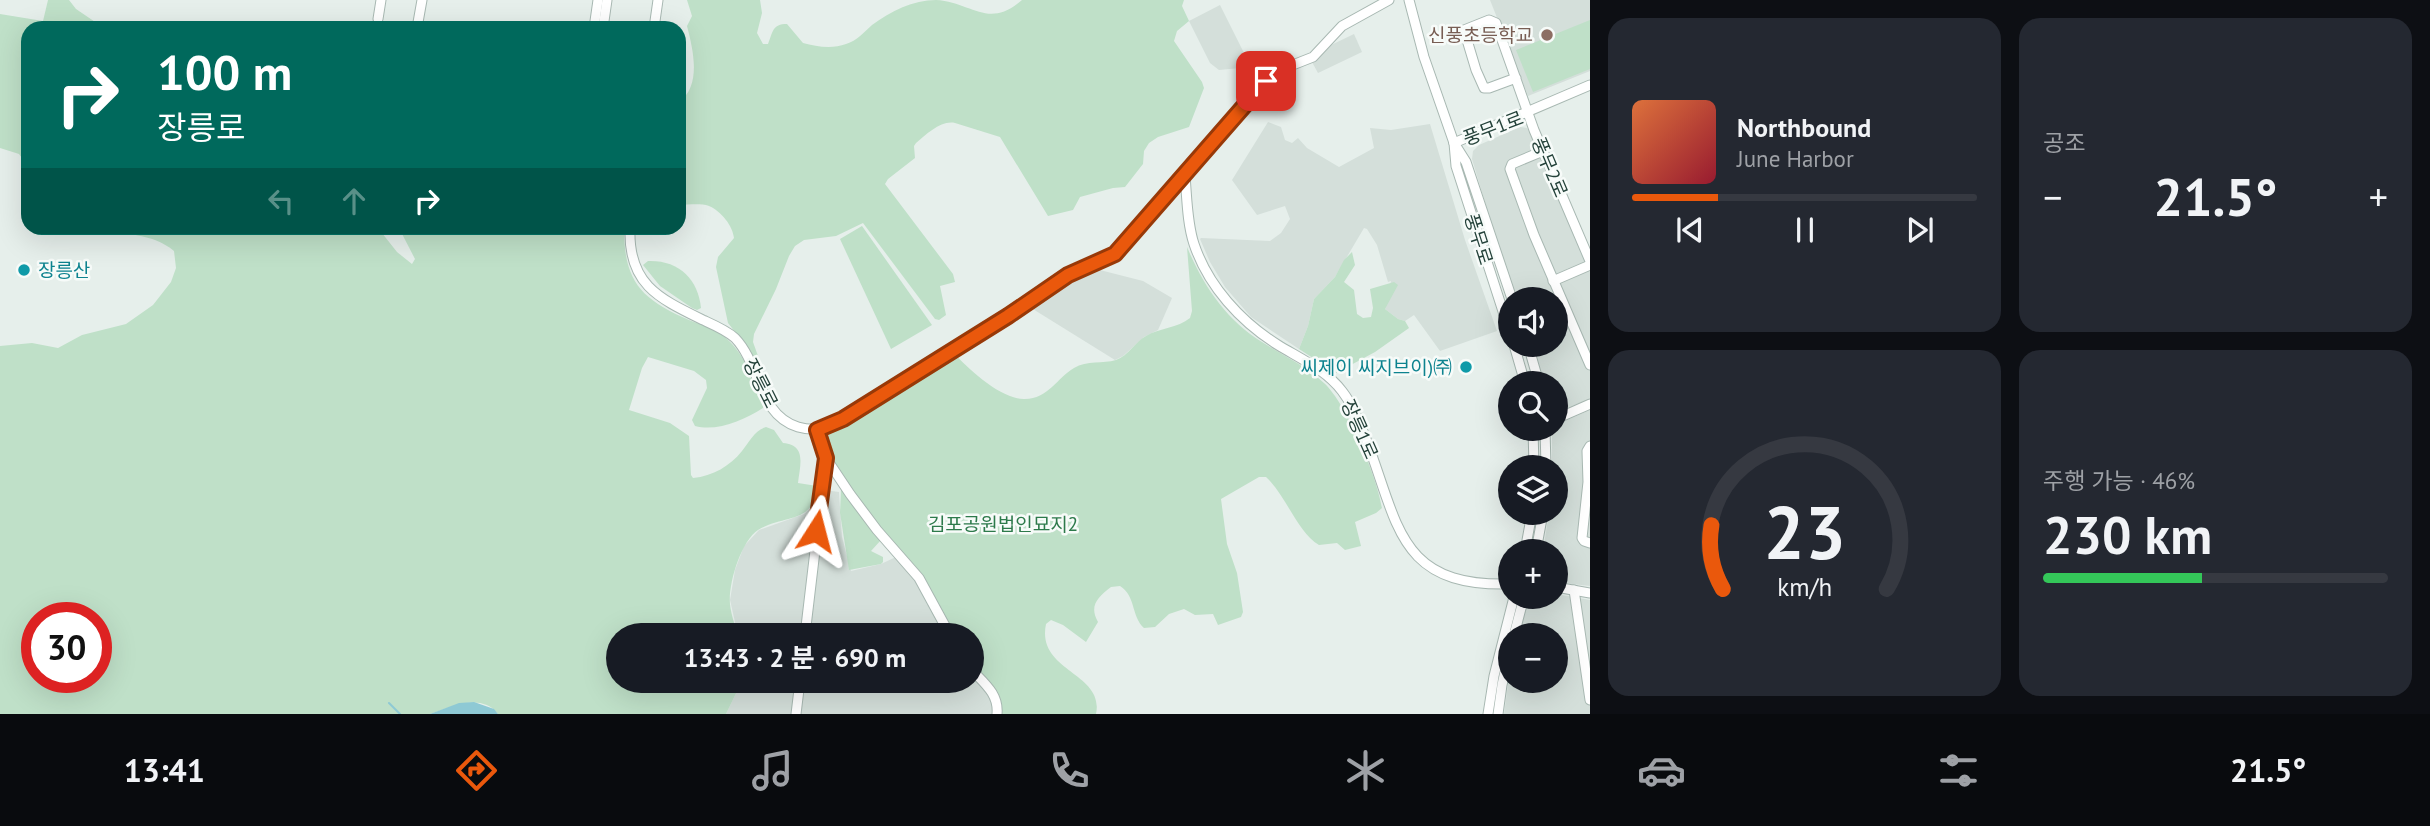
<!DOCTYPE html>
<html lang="ko">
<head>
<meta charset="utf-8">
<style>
	body { margin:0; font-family:"PT Sans","Noto Sans KR",sans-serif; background:#242831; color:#f1f3f6; height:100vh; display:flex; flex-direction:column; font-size:26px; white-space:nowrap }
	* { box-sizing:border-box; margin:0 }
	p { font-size:23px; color:#9ea1a6 }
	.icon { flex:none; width:38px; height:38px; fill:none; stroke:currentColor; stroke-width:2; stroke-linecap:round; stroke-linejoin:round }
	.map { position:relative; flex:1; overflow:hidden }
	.details { display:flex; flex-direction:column; gap:18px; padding:18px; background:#0d0f14; width:840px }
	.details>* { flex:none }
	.guide { position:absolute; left:21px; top:21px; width:665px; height:214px; border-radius:21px; box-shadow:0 7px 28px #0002; background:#00695c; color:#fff; overflow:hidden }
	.tools { position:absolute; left:1498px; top:287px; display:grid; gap:14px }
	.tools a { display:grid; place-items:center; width:70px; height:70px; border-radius:50%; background:#171b24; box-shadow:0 7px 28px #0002; font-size:35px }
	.speed { position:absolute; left:21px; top:602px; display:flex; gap:14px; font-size:35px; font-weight:700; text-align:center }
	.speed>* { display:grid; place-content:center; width:91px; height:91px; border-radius:50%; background:#171b24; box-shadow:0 7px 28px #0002; line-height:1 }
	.speed .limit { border:10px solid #d22; background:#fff; color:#111 }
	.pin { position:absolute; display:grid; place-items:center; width:60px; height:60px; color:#fff; margin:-30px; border-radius:14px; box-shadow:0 4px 10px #0006 }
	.me { position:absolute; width:77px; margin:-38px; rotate:9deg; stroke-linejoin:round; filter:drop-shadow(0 0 5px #0008) }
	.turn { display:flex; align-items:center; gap:24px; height:147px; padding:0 21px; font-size:32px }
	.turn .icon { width:91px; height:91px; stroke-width:2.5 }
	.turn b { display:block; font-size:49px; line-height:60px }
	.lanes { display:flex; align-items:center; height:66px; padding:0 21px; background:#0003; justify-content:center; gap:35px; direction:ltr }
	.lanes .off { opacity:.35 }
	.big { font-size:52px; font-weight:700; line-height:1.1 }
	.details .widget { flex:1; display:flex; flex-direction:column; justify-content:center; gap:10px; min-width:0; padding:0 24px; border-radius:21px; background:#242831 }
	.details .dial { align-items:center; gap:0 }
	.dial svg { height:182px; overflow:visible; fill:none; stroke:#363941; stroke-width:7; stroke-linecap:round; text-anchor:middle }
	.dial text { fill:#f1f3f6; stroke:none }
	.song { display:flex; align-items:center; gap:21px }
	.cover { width:84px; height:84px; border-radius:10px; background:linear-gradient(135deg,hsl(20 70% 55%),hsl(350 70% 35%)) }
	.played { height:7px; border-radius:4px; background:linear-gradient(90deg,#ea580c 25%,#363941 25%) }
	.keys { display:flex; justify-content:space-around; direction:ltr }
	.heat { display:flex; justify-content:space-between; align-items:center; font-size:38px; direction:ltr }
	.charge { height:10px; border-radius:5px; background:linear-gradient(90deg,#34c759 46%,#363941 0) }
	.details .tiles { flex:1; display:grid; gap:18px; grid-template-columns:repeat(2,1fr) }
	.trip { position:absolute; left:606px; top:623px; width:378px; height:70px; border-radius:35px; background:#171b24; box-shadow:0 7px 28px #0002; font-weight:700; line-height:70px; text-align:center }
	.tab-bar { display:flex; height:112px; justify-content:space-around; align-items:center; background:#090b0e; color:#9ea1a6 }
	.tab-bar .icon { width:49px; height:49px }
	.tab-bar .selected { color:#ea580c }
	.tab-bar b { font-size:32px; color:#f1f3f6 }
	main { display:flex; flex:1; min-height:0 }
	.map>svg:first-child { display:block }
	.built { fill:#d4dfda }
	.green { fill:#bfe0c8; fill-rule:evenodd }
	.water { fill:#8ec9d4 }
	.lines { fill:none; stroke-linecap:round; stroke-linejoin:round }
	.stream { stroke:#8ec9d4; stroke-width:2 }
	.minor-casing { stroke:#a8b8b2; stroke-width:11 }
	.minor { stroke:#fff; stroke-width:9 }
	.route-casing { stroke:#983908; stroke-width:18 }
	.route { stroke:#ea580c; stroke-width:12 }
	.education-dot { fill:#8d6e63; stroke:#f7fbf9; stroke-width:2.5 }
	.culture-dot { fill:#0f9aa8; stroke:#f7fbf9; stroke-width:2.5 }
	.labels { text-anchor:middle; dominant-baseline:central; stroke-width:5; stroke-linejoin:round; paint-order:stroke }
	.education-label { font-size:19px; fill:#785e54; stroke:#f7fbf9; text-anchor:end }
	.street-label { font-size:19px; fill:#24423a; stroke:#f7fbf9 }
	.culture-label { font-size:19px; fill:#0d838f; stroke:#f7fbf9; text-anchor:start }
	.park-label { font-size:19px; fill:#2d7a4b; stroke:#f7fbf9 }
</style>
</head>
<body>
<main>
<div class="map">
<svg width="1590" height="714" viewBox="0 0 1590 714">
	<rect width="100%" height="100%" fill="#e6efeb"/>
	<g class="built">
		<polygon points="1490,0 1590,0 1590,71 1528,96"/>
		<polygon points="1220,5 1251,67 1219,70 1210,63 1189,21"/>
		<polygon points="1354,34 1362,52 1318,73 1312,62 1327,47"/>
		<polygon points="1268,122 1281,127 1285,140 1292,143 1298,138 1307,148 1339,167 1374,148 1370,128 1391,130 1430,124 1465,240 1497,331 1440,351 1414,315 1405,321 1398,319 1385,309 1391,281 1388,282 1377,245 1367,229 1364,228 1335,277 1314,299 1308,326 1299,349 1251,317 1225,287 1210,262 1200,239 1201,238 1270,241 1281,233 1290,219 1285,206 1257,215 1232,180"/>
		<polygon points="1520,127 1527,128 1532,135 1590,272 1590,399 1556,412 1556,383 1544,383 1532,345 1556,345 1556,299 1517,299 1497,243 1472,159 1473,151 1479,145"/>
		<polygon points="1092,268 1143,281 1172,298 1158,330 1144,337 1123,356 1115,360 1028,306 1056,286"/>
		<polygon points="1590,410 1590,586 1556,582 1556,551 1543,551 1549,513 1556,513 1556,467 1552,467 1552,429 1556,429 1556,425"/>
		<polygon points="817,489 839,492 842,537 851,571 881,564 898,556 914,576 947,635 738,635 730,600 735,570 744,546 759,530 804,514 815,504"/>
		<polygon points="1556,594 1590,600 1590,714 1504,714 1510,670 1510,681 1556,681 1556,635 1519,635 1529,597 1556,597"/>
		<polygon points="971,675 993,701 992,714 726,714 742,681 971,681"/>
	</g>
	<g class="green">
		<polygon points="48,0 69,0 76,9 104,28 28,28 28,166 19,154 0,148 0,14 43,21"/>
		<path d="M687,0H760L762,13L757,33L763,44H768C773,32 772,24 787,24L803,43C817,47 833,49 846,44C857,41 864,32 872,25C891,11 913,0 936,0C972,2 988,30 1022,0H1184L1182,6L1189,21L1177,31L1174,41L1202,82L1204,88L1189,127L1158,137L1149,143L1144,151L1143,164L1125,187L1113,188L1080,197L1073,210L1048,216L1000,137L955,123C941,120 927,134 916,143L914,146L915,158L888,179L885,184L953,274L955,282L940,286L946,315L939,320L935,319L863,223L836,236L804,240L795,246L789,256L776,289L754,334L753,342L763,370L760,371L746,346L728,323L716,267L718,257L734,238C733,226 721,211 709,206C700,203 688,205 679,205V102C702,86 693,49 687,26L692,16Z"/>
		<polygon points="1590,20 1590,69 1533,92 1516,50"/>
		<polygon points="862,226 932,325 891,349 840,239"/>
		<path d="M99,228H378L397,252L412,264L415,259L399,228H624C624,282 641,299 689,320C702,325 717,330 727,339C746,356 754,382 764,405L763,408C744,420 717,432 695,426L692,420L707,388L706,380L694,371L648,357L642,368L629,410L670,423L689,436L691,475L693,478C713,476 730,466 742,451C749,442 755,430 766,427L774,430L783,443C807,445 800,465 798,483L817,486C814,525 784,514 758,530C741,541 728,584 730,604C731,615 735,625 738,635H618V681H742L726,714H498C481,692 451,707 430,714H0V346L32,343L58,348L82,335L126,324L153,305L171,282L176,268L174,251C153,233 124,235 99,228ZM37,618H96V677H37Z"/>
		<path d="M1187,247C1203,285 1226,320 1262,342C1282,355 1306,366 1324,383C1347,404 1377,477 1382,508L1376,513L1355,522L1361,546L1345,550L1337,543L1319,545C1297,532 1286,495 1266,477H1259L1221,499L1227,544L1237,573L1243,612L1241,617L1218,625L1213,614L1195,615L1184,609L1169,614L1155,627L1144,628C1131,616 1136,596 1120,586L1111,587C1097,598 1089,606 1098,622L1086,642L1063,625L1051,620L1046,624C1036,672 1105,672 1096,714H1000L998,694L971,664V635H953L917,568L874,520L843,477L832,458L825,435L954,353C968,369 1002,400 1025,399C1048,399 1057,378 1074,368C1087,360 1103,364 1116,360C1128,356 1135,342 1146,336C1159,328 1178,328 1190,318L1192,311Z"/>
		<polygon points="1352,252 1355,265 1344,282 1354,290 1357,314 1363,318 1371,317 1373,308 1370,289 1394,282 1398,285 1385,309 1398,319 1405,321 1409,328 1375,352 1336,373 1299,349 1308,326 1314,299 1335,277 1344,260"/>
		<path d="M648,261C679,260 698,279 701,308L697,310L692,308L660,286L643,265Z"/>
		<polygon points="841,489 881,540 871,551 883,557 883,562 881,564 849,570 840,513"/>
	</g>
	<polygon class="water" points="474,702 494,709 498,714 430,714 459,703"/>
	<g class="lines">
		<polyline class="stream" points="389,703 400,714"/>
		<defs>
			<g id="minor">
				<polyline points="1409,0 1424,57 1454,143"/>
				<polyline points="378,19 381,0"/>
				<polyline points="417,28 422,0"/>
				<polyline points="594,28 598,0"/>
				<polyline points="603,28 607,0"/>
				<polyline points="654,28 658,0"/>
				<polyline points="1516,78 1489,88 1484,88 1476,70 1464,30 1489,20 1496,23 1534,130 1590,261"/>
				<polyline points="1454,143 1590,85"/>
				<polyline points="1543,151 1512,164 1510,169 1534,235 1590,365"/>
				<path d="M1185,176C1187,198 1187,223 1194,244C1208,286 1241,322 1278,345C1301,359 1326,370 1342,391C1353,405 1359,422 1366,439C1399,525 1398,587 1510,584"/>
				<path d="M630,228C628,284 658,298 703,320C714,325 726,330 735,338C761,365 758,415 798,427C816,432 828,428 843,419L1008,315L1068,275L1115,254L1267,81L1280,70L1313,57L1342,26L1389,0"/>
				<polyline points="1553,281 1590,265"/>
				<polyline points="1510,333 1456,166 1454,143 1466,162 1512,299"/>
				<polyline points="1514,345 1525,383"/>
				<polyline points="1528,345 1539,383"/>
				<polyline points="1556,419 1590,404"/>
				<polyline points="1533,429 1534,467"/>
				<polyline points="1545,429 1546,467"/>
				<polyline points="1590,446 1587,451 1588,482 1582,538 1584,541 1590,543"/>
				<polyline points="826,458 850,494 877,530 919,578 950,635"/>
				<polyline points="1525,551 1532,513"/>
				<polyline points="1536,551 1543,513"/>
				<polyline points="1556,587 1590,593"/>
				<polyline points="1574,590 1590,700"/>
				<polyline points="805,635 826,458 817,430"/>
				<polyline points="1514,635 1524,597"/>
				<path d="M971,669C984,683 999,694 997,714"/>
				<polyline points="796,714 800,681"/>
				<polyline points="1488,714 1494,676 1514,597"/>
				<polyline points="1498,714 1502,685 1510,649"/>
			</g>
		</defs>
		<use href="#minor" class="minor-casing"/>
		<use href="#minor" class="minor"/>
	</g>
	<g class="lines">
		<defs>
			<polyline id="route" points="816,531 826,458 817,430 843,419 1008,316 1068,275 1115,254 1266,81"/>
		</defs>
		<use href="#route" class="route-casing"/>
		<use href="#route" class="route"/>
	</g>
	<circle class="education-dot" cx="1547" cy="35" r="7"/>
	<g class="culture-dot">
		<circle cx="24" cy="270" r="7"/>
		<circle cx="1466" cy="367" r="7"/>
	</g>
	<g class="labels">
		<g class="education-label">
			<text x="1533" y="35">신풍초등학교</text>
		</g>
		<g class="street-label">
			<text transform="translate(1493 128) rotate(-21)">풍무1로</text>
			<text transform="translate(1550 167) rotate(67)">풍무2로</text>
			<text transform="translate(1479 239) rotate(72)">풍무로</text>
			<text transform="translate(761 383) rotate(63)">장릉로</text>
			<text transform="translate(1360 429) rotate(66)">장릉1로</text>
		</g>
		<g class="culture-label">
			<text x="38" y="270">장릉산</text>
			<text x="1452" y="367" text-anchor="end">씨제이 씨지브이)㈜</text>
		</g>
		<g class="park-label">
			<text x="1003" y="524">김포공원법인묘지2</text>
		</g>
	</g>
</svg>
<div class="tools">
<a><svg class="icon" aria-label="sound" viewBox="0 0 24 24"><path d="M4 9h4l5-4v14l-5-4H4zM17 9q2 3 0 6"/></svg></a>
<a><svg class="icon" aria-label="search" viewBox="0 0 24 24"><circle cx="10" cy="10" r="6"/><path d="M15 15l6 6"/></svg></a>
<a><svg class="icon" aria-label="layers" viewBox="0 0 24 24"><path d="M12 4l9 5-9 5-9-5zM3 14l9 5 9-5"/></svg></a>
<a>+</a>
<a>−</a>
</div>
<div class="speed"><div class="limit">30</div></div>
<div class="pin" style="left:1266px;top:81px;background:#d93025"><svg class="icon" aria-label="arrive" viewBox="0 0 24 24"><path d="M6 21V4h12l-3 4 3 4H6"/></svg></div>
<svg class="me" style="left:816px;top:531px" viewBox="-20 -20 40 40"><path d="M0-17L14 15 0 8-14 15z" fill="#ea580c" stroke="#fff" stroke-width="4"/></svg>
<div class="trip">13:43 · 2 분 · 690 m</div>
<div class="guide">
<div class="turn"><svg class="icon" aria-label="right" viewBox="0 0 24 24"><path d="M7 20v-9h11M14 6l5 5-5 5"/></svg><div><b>100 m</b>장릉로</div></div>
<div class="lanes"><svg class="icon off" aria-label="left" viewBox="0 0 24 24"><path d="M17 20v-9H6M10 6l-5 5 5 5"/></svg><svg class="icon off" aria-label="ahead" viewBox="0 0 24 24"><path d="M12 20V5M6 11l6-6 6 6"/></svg><svg class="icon" aria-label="right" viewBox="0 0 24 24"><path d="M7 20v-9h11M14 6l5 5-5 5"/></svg></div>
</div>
</div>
<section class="details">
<div class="tiles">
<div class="widget">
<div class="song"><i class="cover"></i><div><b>Northbound</b><p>June Harbor</p></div></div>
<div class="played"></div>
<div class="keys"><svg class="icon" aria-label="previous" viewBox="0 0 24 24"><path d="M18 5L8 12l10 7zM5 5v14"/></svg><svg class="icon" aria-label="pause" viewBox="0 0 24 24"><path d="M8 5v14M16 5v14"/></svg><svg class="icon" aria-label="next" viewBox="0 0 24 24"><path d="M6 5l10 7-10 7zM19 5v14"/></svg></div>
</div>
<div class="widget"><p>공조</p>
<div class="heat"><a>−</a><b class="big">21.5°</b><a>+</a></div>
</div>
<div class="widget dial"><svg viewBox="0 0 100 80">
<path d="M14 69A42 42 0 1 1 86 69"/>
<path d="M14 69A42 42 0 0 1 9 41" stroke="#ea580c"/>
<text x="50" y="56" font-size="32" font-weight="700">23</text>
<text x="50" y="72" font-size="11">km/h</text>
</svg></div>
<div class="widget"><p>주행 가능 · 46%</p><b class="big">230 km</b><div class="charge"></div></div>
</div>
</section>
</main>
<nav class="tab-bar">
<b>13:41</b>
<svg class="icon selected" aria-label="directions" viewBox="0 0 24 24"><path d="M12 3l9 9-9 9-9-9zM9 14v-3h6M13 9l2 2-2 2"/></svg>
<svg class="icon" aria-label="music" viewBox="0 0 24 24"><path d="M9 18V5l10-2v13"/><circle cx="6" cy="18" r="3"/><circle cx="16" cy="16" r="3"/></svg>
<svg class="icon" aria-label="phone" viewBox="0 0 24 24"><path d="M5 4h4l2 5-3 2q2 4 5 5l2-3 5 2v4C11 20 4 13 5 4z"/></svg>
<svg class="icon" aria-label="climate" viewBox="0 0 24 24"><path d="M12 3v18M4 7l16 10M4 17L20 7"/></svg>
<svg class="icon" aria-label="car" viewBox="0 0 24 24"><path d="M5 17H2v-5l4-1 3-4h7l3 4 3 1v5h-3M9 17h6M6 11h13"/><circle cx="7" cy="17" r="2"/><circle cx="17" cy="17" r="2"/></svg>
<svg class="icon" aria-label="filters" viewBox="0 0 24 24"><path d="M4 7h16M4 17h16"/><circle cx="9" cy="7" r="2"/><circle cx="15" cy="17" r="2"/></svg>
<b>21.5°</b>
</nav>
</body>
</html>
